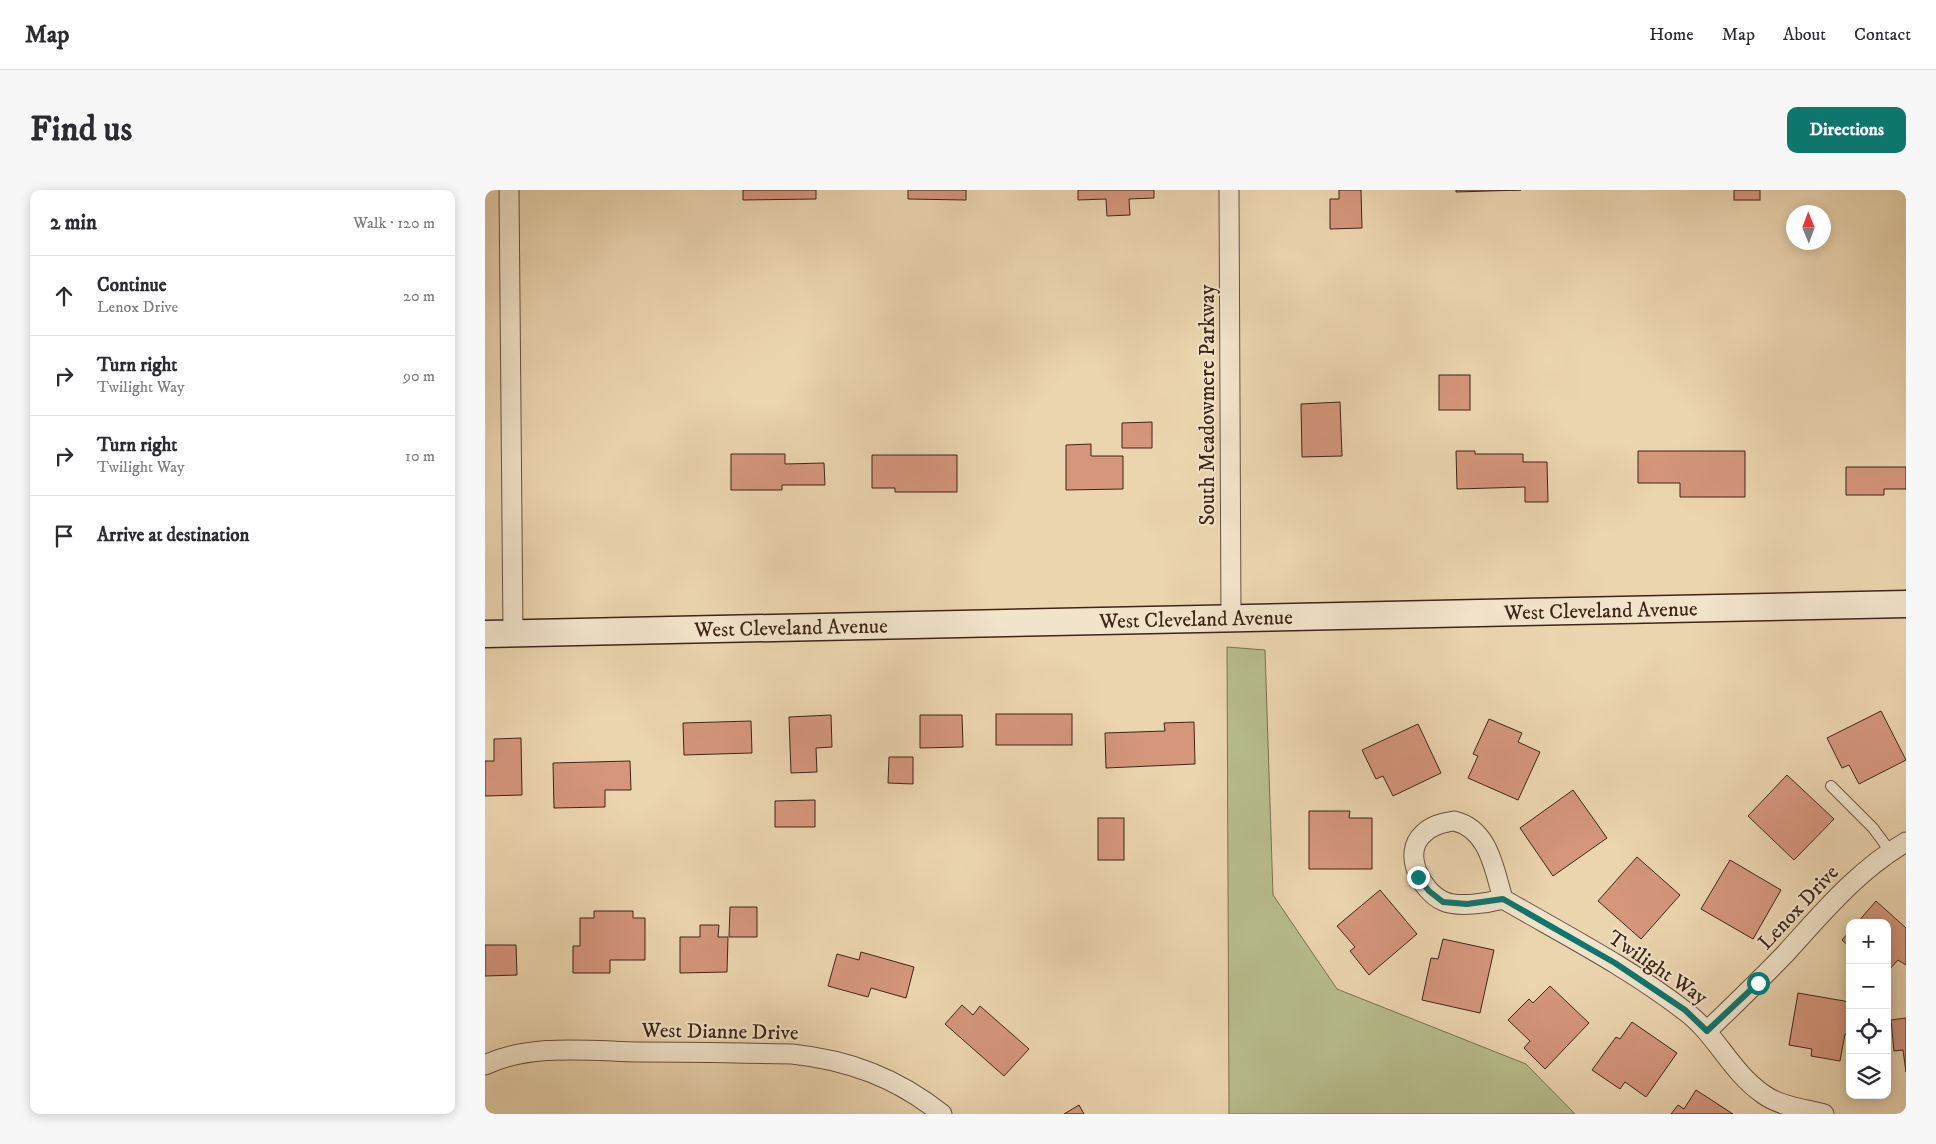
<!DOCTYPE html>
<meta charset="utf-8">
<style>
body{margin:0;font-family:"IM FELL DW Pica",serif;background:#f7f7f7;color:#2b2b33}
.controls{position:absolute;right:15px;bottom:15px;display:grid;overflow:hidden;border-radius:10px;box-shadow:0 2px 12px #0003}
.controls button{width:45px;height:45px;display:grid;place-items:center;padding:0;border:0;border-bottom:1px solid #e1e1e2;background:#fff;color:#2b2b33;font:25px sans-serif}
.compass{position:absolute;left:1301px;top:15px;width:45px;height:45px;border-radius:50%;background:#fff;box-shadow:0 2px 12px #0003;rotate:359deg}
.stop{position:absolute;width:15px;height:15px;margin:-11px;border:4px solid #0f766e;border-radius:50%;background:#fff}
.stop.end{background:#0f766e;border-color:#fff;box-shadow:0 1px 5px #0008}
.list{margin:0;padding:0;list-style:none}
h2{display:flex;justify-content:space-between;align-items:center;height:65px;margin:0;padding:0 20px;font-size:21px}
h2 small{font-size:16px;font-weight:400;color:#7c7c81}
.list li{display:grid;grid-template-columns:32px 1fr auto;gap:15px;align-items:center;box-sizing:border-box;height:80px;padding:0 20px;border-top:1px solid #e1e1e2}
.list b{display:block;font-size:19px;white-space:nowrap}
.list p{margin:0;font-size:16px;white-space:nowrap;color:#7c7c81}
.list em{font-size:16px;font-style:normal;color:#7c7c81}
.icon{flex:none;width:28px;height:28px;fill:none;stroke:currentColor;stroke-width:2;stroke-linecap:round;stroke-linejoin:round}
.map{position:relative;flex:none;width:1421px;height:924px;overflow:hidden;border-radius:10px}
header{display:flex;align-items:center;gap:30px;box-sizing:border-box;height:70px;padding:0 25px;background:#fff;border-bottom:1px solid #e1e1e2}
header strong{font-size:24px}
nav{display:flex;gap:28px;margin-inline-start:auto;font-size:18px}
.intro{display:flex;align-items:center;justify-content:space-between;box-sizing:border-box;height:120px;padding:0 30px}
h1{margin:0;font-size:35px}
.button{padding:12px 22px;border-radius:10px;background:#0f766e;color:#fff;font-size:18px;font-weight:700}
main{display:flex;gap:30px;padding:0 30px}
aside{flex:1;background:#fff;border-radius:10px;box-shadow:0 2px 12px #0003}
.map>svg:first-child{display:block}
.green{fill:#b7bd8b;stroke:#7a7151}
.building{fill:#d5967c;stroke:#3e2517}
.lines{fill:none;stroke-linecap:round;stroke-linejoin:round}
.lane-casing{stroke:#69513d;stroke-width:12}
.street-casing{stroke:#69513d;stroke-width:21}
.secondary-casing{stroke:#3e2517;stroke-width:29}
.lane{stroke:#f2e4cb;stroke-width:10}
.street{stroke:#f2e4cb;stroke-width:19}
.secondary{stroke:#f2e4cb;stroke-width:26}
.route{stroke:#0f766e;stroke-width:6}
.labels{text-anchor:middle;stroke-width:4;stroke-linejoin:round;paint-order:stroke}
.street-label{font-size:21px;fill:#3e2517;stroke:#f2e4cb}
</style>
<header>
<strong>Map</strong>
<nav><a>Home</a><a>Map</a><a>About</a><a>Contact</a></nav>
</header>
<div class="intro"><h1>Find us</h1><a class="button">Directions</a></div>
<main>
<aside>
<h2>2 min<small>Walk · 120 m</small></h2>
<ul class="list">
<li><svg class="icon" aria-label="ahead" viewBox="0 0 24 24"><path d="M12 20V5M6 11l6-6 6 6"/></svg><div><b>Continue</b><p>Lenox Drive</p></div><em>20 m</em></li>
<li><svg class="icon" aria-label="right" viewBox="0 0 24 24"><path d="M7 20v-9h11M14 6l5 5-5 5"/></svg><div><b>Turn right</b><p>Twilight Way</p></div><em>90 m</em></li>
<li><svg class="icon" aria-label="right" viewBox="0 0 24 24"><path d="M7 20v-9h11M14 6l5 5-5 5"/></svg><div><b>Turn right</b><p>Twilight Way</p></div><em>10 m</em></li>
<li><svg class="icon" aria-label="arrive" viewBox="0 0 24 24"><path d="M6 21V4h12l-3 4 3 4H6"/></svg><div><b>Arrive at destination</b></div></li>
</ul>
</aside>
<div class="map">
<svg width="1421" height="924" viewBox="0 0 1421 924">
<rect width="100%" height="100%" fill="#ebd5af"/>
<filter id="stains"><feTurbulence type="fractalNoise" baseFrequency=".004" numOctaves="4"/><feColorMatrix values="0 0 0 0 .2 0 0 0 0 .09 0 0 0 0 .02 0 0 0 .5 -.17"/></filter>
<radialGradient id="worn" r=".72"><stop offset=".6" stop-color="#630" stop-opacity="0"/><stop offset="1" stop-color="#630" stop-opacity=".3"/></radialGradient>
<path class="green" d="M742,457l38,3 8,245 64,94 189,75 49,50h-346z"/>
<g class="building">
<path d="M258,0h73v9l-73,1z"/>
<path d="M423,0h58v10l-58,-1z"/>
<path d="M593,0h76v8l-25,1 1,16 -23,1 -1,-17 -28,1z"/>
<path d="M854,0h22l1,38 -32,1v-30h9z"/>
<path d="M971,0h65l-65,2z"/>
<rect x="1249" y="0" width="26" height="10"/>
<rect x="954" y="185" width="31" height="35"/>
<path d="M855,212l2,54 -40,1 -1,-53z"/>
<path d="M667,232v26h-30v-25z"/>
<path d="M606,254v12h32v33l-57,1v-45z"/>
<path d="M971,261h19v3h48v8h24l1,40h-23v-15l-68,2z"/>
<path d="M1153,261h107v46h-65v-14h-42z"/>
<path d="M246,264h54v10l39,-1 1,22h-43v5h-51z"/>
<path d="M387,265h85v37h-62v-4h-23z"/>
<path d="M1361,277h60v22h-22v6h-38z"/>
<path d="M1396,521l25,49 -47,24 -10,-19 -7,3 -15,-30z"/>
<rect x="511" y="524" width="76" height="31"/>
<path d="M346,525l1,32 -16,1 1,24 -26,1 -2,-56z"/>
<path d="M435,525h42l1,32 -43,1z"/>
<path d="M1004,529l33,14 -4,9 22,10 -22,48 -50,-22 10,-22 -5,-2z"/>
<path d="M266,531l1,32 -68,2 -1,-32z"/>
<path d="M709,532l1,42 -89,4 -1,-35 60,-2 -1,-8z"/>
<path d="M933,534l23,49 -48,23 -10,-20 -7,3 -14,-29z"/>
<path d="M36,548l1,57 -37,1v-35h9v-22z"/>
<path d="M404,567h24v27l-25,-1z"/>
<path d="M145,571l1,29h-26v17l-51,1 -1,-45z"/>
<path d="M1302,585l47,44 -40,41 -46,-44z"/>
<path d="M1088,600l34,48 -54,38 -33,-48z"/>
<path d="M330,610v27h-40v-26z"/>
<path d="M824,621h41l-1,7h23v51h-63z"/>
<rect x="613" y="628" width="26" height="42"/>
<path d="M1152,667l43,38 -39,44 -43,-38z"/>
<path d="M1245,670l51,30 -28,49 -52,-30z"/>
<path d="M895,700l37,44 -48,41 -19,-24 5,-4 -18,-21z"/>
<path d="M1391,711l30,27v37l-8,-5 -11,12v-49h-30z"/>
<path d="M245,717h27v30h-28z"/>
<path d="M109,721h39v7h12v42h-35v13h-37v-27h7v-28h14z"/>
<path d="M215,735h19l-1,12h10l-1,35 -47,1v-36h20z"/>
<path d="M1365,741v16l-8,-7z"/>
<path d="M958,749l51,11 -14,63 -58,-13 9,-42 7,1z"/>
<path d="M0,755h31l1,30 -32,1z"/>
<path d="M376,762l53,15 -8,31 -35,-10 -3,9 -40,-11 9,-32 22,6z"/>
<path d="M1065,796l39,37 -44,46 -21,-21 6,-7 -22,-21 21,-21 4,4z"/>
<path d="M1313,803l52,9v33l-5,-1 -5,27 -29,-5 1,-7 -23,-4z"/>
<path d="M477,815l11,10 7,-9 49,43 -25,27 -59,-52z"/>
<path d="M1421,828v54l-3,-22 -9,1 -3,-31z"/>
<path d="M1147,832l45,31 -31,44 -21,-15 -5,7 -28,-19 24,-33 4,2z"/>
<path d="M1211,900l37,24h-62l7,-9 6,4z"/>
<path d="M594,915l5,9h-20z"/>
</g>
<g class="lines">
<defs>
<path id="lane" d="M1346,596l42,42 17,23"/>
<g id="street">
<path d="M24,0l4,443"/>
<path d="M744,0l2,430"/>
<path d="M969,631c35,8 40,48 49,78 -15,4 -45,9 -60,2 -22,-10 -41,-48 -20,-67 9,-9 19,-11 31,-13z"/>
<path d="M1018,709c62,36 125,68 182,112 31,23 46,61 78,83 16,12 42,15 61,20"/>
<path d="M1222,841c27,-26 53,-51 79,-78 37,-41 72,-83 120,-111"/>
<path d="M0,875c46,-22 105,-14 155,-13 50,0 101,1 152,2 57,6 105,24 150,60"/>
</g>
<g id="secondary">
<path id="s1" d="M0,444l1421,-30"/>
</g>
</defs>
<use href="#lane" class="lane-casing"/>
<use href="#street" class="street-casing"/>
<use href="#secondary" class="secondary-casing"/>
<use href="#lane" class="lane"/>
<use href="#street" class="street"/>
<use href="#secondary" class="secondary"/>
</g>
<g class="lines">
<path class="route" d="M933,687l11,14 14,11 24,2 36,-5 112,64 70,47 22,21 51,-48"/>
</g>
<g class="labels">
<g class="street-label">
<text transform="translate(722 215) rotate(-90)" y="7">South Meadowmere Parkway</text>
<text dy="7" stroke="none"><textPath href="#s1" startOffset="1116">West Cleveland Avenue</textPath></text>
<text dy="7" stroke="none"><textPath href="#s1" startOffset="711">West Cleveland Avenue</textPath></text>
<text dy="7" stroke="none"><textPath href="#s1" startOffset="306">West Cleveland Avenue</textPath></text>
<text transform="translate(1313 717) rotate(-47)" y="7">Lenox Drive</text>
<text transform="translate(1173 777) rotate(34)" y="7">Twilight Way</text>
<text transform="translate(235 841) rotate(1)" y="7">West Dianne Drive</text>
</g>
</g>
<rect width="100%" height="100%" filter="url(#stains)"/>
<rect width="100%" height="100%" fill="url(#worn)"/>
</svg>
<div class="controls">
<button>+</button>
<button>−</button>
<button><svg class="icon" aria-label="locate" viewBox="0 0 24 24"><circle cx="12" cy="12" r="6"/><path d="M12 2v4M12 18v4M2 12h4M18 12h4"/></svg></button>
<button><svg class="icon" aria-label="layers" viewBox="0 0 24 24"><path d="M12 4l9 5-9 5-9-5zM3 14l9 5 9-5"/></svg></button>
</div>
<svg class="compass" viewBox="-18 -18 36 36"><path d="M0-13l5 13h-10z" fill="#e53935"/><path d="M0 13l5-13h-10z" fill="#7c7c81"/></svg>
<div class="stop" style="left:1273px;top:793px"></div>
<div class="stop end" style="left:933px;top:687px"></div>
</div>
</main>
